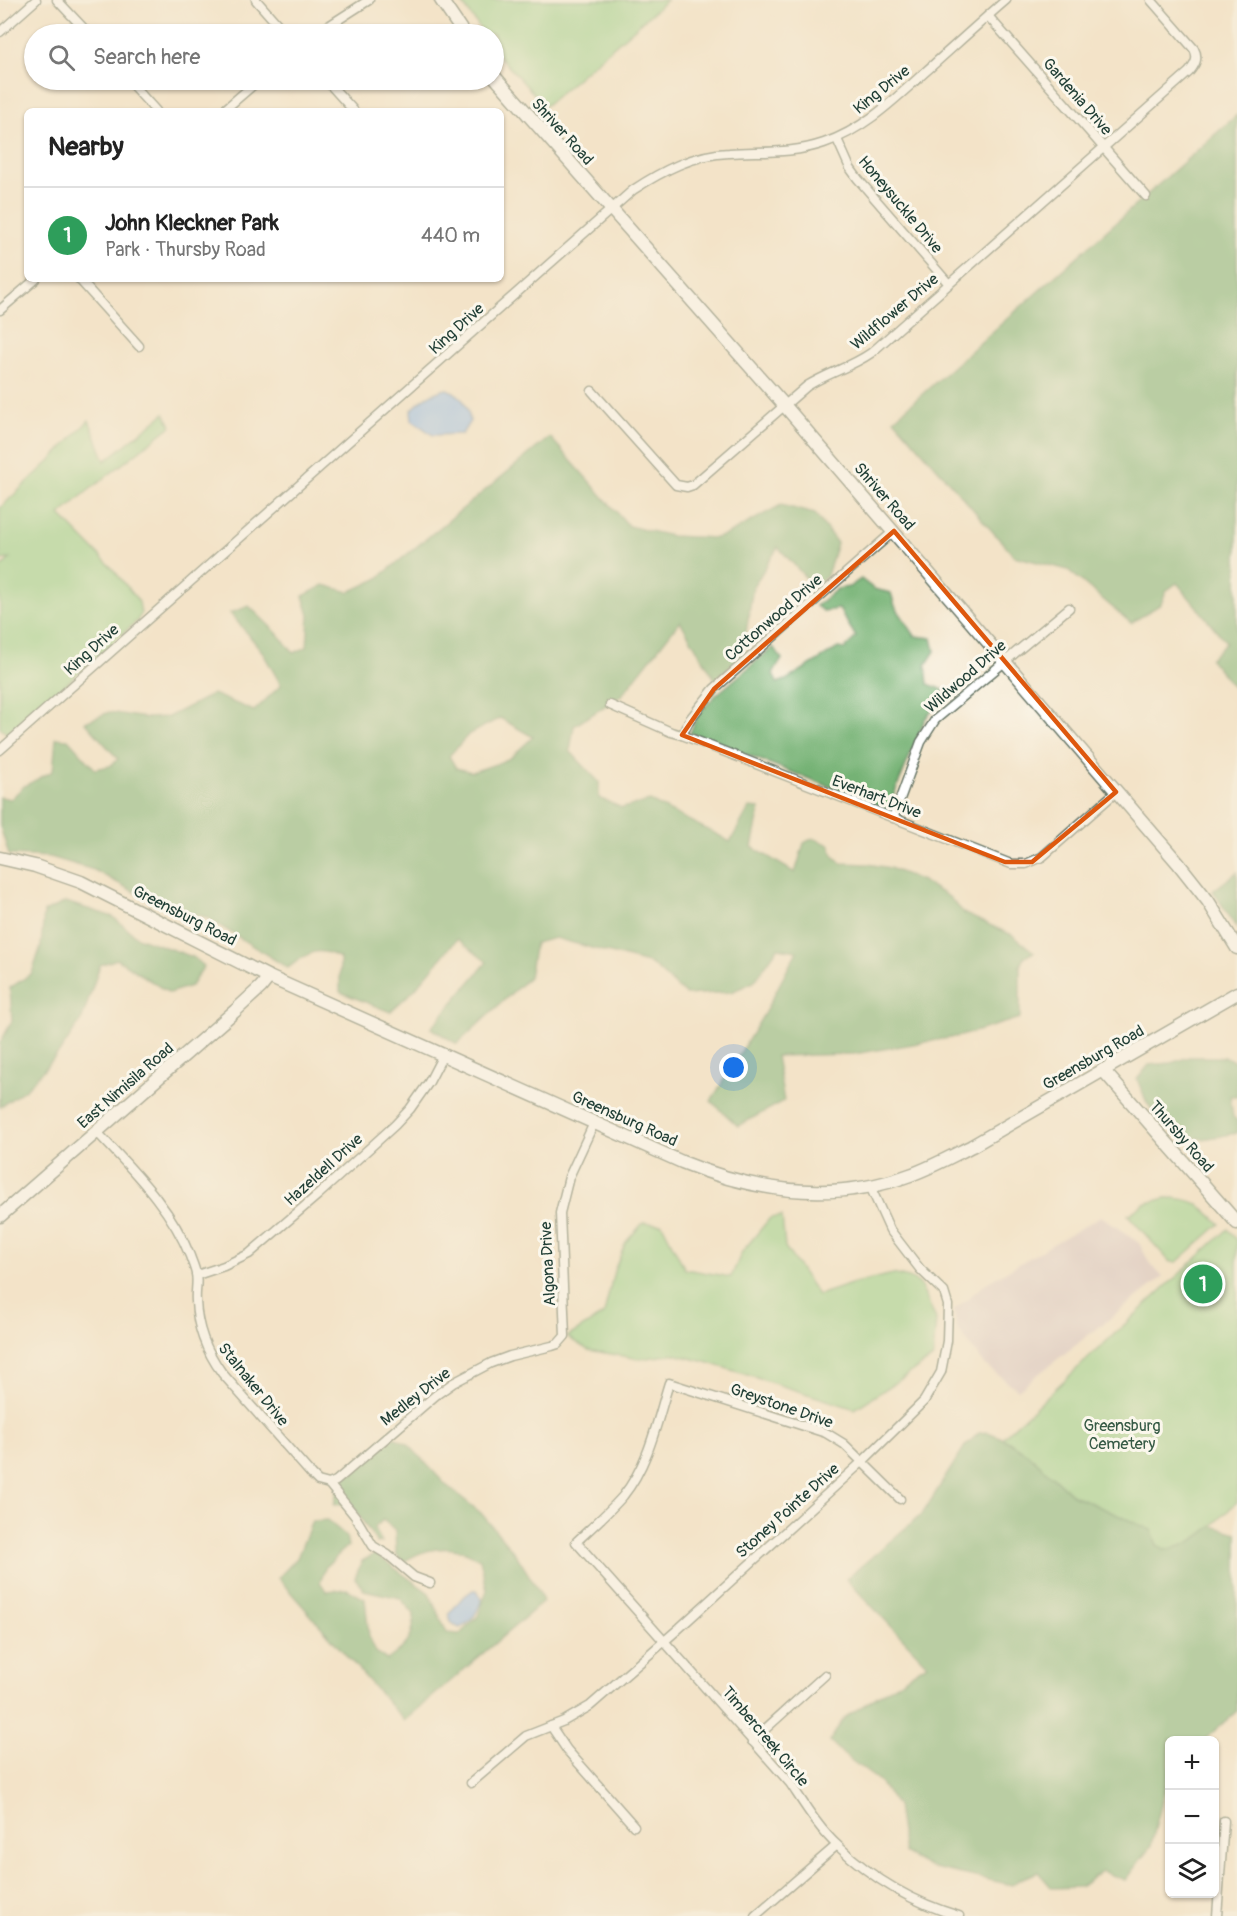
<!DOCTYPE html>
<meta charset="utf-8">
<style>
body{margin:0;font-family:Pangolin,sans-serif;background:#f6f6f6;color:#222}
.controls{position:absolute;right:18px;bottom:18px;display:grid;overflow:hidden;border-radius:9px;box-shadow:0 2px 4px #0004}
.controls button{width:54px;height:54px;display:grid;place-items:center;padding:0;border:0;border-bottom:2px solid #e0e0e0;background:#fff;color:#222;font:30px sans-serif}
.you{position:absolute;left:734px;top:1068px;width:21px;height:21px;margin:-15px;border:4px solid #fff;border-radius:50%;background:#1a73e8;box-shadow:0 0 0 9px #1a73e833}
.badge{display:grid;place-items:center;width:39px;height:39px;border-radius:50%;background:#111827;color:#fff;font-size:20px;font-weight:700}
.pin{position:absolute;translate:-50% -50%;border:3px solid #fff;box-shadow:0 2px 6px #0006}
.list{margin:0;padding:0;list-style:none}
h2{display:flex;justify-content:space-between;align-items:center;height:78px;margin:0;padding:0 24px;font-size:26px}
h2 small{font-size:20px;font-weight:400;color:#767676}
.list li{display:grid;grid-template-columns:39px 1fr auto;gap:18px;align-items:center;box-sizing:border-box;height:96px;padding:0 24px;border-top:2px solid #e0e0e0}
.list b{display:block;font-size:22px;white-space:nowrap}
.list p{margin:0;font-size:20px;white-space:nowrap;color:#767676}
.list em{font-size:20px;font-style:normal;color:#767676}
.icon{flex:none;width:33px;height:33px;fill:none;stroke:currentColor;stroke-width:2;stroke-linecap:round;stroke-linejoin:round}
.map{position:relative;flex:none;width:1237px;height:1916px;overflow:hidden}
.search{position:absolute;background:#fff;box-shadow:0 2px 4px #0004;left:24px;top:24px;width:480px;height:66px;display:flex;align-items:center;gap:15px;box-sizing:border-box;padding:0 21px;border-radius:33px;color:#767676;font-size:22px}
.panel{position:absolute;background:#fff;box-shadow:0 2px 4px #0004;left:24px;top:108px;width:480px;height:174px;border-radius:9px}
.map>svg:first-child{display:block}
.industrial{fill:#d2bec2}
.green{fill:#90d087;stroke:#58865e;stroke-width:1.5}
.forest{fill:#74b274;stroke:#4a7854;stroke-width:1.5;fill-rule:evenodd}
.water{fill:#83b4ef;stroke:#517892;stroke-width:1.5}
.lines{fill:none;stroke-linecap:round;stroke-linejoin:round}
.street-casing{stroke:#697768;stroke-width:11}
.secondary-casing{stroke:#697768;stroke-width:15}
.street{stroke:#fff;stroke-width:8}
.secondary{stroke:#fff;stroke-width:12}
.marked{fill:none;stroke:#de580e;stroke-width:4.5;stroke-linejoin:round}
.labels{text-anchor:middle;stroke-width:6;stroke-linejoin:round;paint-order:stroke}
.street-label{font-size:16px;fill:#1f3d34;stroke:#fbf7ec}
.park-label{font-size:16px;fill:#365a45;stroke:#fbf7ec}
</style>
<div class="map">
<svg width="1237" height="1916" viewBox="0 0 1237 1916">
<rect width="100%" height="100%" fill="#fbf7ec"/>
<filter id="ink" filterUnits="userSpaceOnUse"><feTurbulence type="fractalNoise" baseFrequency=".0167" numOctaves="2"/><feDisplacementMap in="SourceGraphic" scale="12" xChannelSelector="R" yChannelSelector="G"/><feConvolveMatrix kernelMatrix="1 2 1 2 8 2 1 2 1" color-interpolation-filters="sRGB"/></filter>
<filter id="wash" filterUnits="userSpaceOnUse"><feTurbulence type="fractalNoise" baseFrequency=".008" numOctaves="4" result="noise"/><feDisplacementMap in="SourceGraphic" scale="24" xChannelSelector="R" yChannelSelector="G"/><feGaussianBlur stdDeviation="1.35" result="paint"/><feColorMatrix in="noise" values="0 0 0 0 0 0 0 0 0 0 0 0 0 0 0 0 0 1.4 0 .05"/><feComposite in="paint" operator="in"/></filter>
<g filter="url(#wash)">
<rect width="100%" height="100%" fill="#f3e3c8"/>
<path class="industrial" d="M1101,1216l38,27 10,19 14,15 -145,113 -33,-25 -28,-36 -3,-19 32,-27z"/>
<g class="green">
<path d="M460,0h207l-122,106 -48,-52 -3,-6v-14h-10z"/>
<path d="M165,413l6,13 -87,68 -24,21 52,53 21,26 6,8 2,12 -4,7 -128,114 -9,-7v-160l10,-9 -10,1v-52l53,-50 36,-38 16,41z"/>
<path d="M1166,1198c29,0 35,7 54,26l-43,38h-7l-42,-47 16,-11z"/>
<path d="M782,1216l3,31 33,48 36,-12 39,-9 16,4 10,5 17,36 -3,39 -78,51 -149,-47 -32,-8 -34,5 -52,-9 -21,-13 37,-23 10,-43 12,-29 17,-19 19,1 23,45 46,8 11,-25 28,-34z"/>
<path d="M1228,1229l9,11v262c-22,21 -41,44 -73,49l-7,-6 -7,-15 -79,-36 -43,-40 -26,-16z"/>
</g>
<g class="forest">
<path d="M1237,115v577l-27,-33 16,-17 -49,-59 -11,8 -5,13 -30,19 -63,-53 -54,-14 -120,-137z"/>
<path d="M550,437l79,89 42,10 45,2 12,-4 53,-29 34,9 22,29 -10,33 -13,11 -36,-40 -25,40 -10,66 -27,28 -36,-60 -58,74 -48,31 -4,25 29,31v16l23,10 28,-7 70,35 10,6 19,-34 11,1 -8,38 43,26 9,-30 9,-5 17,7 3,10 8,8 27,1 22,4 32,13 27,16 16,17 47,21 22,17 -10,5 -4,9v52l-59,18 -107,18 -78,2 8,45 -46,25 -27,-25 53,-87 33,-63 -19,-3 -24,34 -23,10 -45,3 -35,-31 -96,-26 -20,5 -6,34 -72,67 -26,-16 56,-66 -30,-23 -42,50 -25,23 -50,-20v-34c-24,-13 -32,-5 -52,10l-82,-51 -42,-9 -70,-38 -44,-13 -41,-2 -9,-29v-29l11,2 13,-13 29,-15 3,-33 12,1 27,30 15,-3 8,-7 -33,-37 24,-10 36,6 23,-1 45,-23 41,17 27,-26 -20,-35 -31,-37 19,-7 27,26 18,21 13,-6 2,-32 -6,-19 21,-11 25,7 28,-13zM500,718l33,19 -23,21 -14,6 -24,8 -16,-4 -7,-12 20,-22z"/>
<path d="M861,579l13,10 17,4 4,13 20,30 17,2 3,13 -9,14 2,19 16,6 1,6 -20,23 -37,90 -198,-76 7,-17 18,-20 58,-49 9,12 -9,14 4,10 9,-3 52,-32 7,1 11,-12 -17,-28 -16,2 -7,-5 21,-17 12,-2z"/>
<path d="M1237,872v56l-24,-37z"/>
<path d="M66,902l47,15 24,20 56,20 11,9 -13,20 -22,7 -52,-34 -17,6 -18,54 -20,30 -35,39 -27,19v-64l12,-22 -2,-33 22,-15 9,-27 3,-34z"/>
<path d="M1189,1057h37l11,6v33h-7l3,21 4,3v13l-34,6 -22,-3 -18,-13 -16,-20 -10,-24 12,-14 22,-2z"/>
<path d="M988,1432l14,6 26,16 43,40 80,36 6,15 7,5c19,-2 34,-11 48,-24l25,7v178l-33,29h-34l-1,32 -18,74 -26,34 -23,-9 -22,16 -28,1 -14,-16 -18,7 -8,6 -83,-18 -25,-14 -7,-47 -18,-25 -35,-26 -14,-14 14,-23 83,-54 -81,-85 77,-66 42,-67 14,-13z"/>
<path d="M394,1437l14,7 38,41 35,28 36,43 23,37 3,9 -139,119 -126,-143 19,-20 15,-37 15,-1 19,16 2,10 -22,20 -6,16 6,9 21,-2 18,10 4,37 7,16 11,8c20,-14 27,-21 27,-46l-14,-16 -36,-8 -9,-12 7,-17 13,-7 54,39 18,40 13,1 18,-18 9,-26 -7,-31c-7,-3 -14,-8 -22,-9 -19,-4 -39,1 -54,12l-8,-8 -1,-24 -12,-10 -9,8 8,14 -5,1 -22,-34 -8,-5 -13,1 5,-23z"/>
</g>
<g class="water">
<path d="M447,389c16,6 20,16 23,32l-8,13 -29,1 -21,-15 -1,-9c10,-12 21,-19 36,-22z"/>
<path d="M473,1590h4l5,9c-4,12 -10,25 -23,29l-8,-6 -2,-8 13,-16z"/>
</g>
</g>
<g filter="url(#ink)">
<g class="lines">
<defs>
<g id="street">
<path d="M57,0l32,34"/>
<path d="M256,0l30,34"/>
<path d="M988,16l158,180"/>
<path d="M0,32l36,-32"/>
<path d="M316,34l53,-34"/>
<path d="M128,80l28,31"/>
<path d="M326,80l28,31"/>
<path d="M223,111l36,-31"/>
<path d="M837,139l13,29 8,11 91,105"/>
<path d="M79,279l60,67"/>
<path d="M0,310l36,-31"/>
<path d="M592,391l84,94 11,2 6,-2 114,-99c21,-13 44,-19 64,-33l318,-281c6,-7 10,-14 5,-23l-43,-49"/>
<path d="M610,705l61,27 11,3 329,129h15l16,-7 74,-65"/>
<path d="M682,735l8,-16 24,-30 180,-158"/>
<path d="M0,750l633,-560c29,-19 61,-36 96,-37 34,-2 63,1 95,-10 39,-13 70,-43 100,-70 27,-24 54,-49 82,-73"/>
<path d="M893,818l28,-76 14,-22 134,-112"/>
<path d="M97,1132c35,38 74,75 93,124 2,6 5,12 6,18 2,8 -1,18 0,27 1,28 10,50 26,72l90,102 6,6 11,3 26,32 18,30 15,9 26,22 16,6"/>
<path d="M197,1275l27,-9 25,-12 70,-60 76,-69 15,-16 19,-27 14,-27"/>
<path d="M329,1484l7,-3 100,-86 17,-12 38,-20 19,-7 42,-10 6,-2 7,-8 -5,-123 9,-36 25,-54"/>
<path d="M900,1499l-56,-55 -18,-11 -157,-50c-12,38 -20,81 -46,113 -14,16 -31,31 -47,46l214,241c14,21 29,46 48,63 34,32 76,57 121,70"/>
<path d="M551,1726l16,24 67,76"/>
<path d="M752,1741l73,-66"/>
<path d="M471,1783l55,-47 38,-15 26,-15 86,-75 186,-169 62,-61 17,-29 6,-31 1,-36 -4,-13 -24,-23 -30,-39 -20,-44"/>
<path d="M755,1916l82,-71"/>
<path d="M1217,1916l7,-95"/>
</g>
<g id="secondary">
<path d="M441,0l23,34"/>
<path d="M494,76l291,330 393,457 30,38 29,47"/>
<path d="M0,858l35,8 46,16 188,95 413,185c73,30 152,41 228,13 22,-8 42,-19 62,-29l265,-153"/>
<path d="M1103,1070l134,153"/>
<path d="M0,1216l235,-205 26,-24 8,-10"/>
</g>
</defs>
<use href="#street" class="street-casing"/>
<use href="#secondary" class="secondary-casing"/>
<use href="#street" class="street"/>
<use href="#secondary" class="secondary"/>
</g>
</g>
<path d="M0 0H1237V1916H0ZM894,531l222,261 -84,70h-27l-323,-127 32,-46z" fill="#f3e3c8" fill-opacity=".55" fill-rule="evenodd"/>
<path class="marked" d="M894,531l222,261 -84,70h-27l-323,-127 32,-46z"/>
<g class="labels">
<g class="street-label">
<text transform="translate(881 89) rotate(-39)" y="6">King Drive</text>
<text transform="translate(1078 96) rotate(49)" y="6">Gardenia Drive</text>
<text transform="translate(563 131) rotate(48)" y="6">Shriver Road</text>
<text transform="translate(901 204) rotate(50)" y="6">Honeysuckle Drive</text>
<text transform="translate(894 311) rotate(-40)" y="6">Wildflower Drive</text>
<text transform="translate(456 328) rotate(-42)" y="6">King Drive</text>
<text transform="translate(885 496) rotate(49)" y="6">Shriver Road</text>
<text transform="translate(773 617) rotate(-41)" y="6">Cottonwood Drive</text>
<text transform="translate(91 649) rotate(-42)" y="6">King Drive</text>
<text transform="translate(965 676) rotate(-41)" y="6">Wildwood Drive</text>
<text transform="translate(877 796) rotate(21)" y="6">Everhart Drive</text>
<text transform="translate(185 915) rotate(27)" y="6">Greensburg Road</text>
<text transform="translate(1093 1057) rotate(-30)" y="6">Greensburg Road</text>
<text transform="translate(125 1085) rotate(-41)" y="6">East Nimisila Road</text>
<text transform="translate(625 1118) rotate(24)" y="6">Greensburg Road</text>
<text transform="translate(1182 1136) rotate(49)" y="6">Thursby Road</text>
<text transform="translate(323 1169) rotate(-42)" y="6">Hazeldell Drive</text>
<text transform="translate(547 1264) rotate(-93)" y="6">Algona Drive</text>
<text transform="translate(254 1384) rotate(51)" y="6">Stalnaker Drive</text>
<text transform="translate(415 1396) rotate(-38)" y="6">Medley Drive</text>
<text transform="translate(782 1405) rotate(19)" y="6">Greystone Drive</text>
<text transform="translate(787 1510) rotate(-42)" y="6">Stoney Pointe Drive</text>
<text transform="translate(766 1736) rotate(50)" y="6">Timbercreek Circle</text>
</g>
<g class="park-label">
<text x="1122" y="1431">Greensburg<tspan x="1122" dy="18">Cemetery</tspan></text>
</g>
</g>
</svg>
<div class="controls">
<button>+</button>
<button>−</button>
<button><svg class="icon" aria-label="layers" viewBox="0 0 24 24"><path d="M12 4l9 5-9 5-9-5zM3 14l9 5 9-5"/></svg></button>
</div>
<div class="you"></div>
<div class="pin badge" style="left:1203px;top:1284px;background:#2e9e5b">1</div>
<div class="search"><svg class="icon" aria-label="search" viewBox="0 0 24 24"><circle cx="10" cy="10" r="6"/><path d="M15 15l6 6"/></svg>Search here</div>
<section class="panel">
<h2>Nearby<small></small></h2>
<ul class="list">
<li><span class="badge" style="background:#2e9e5b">1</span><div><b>John Kleckner Park</b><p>Park · Thursby Road</p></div><em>440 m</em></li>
</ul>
</section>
</div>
